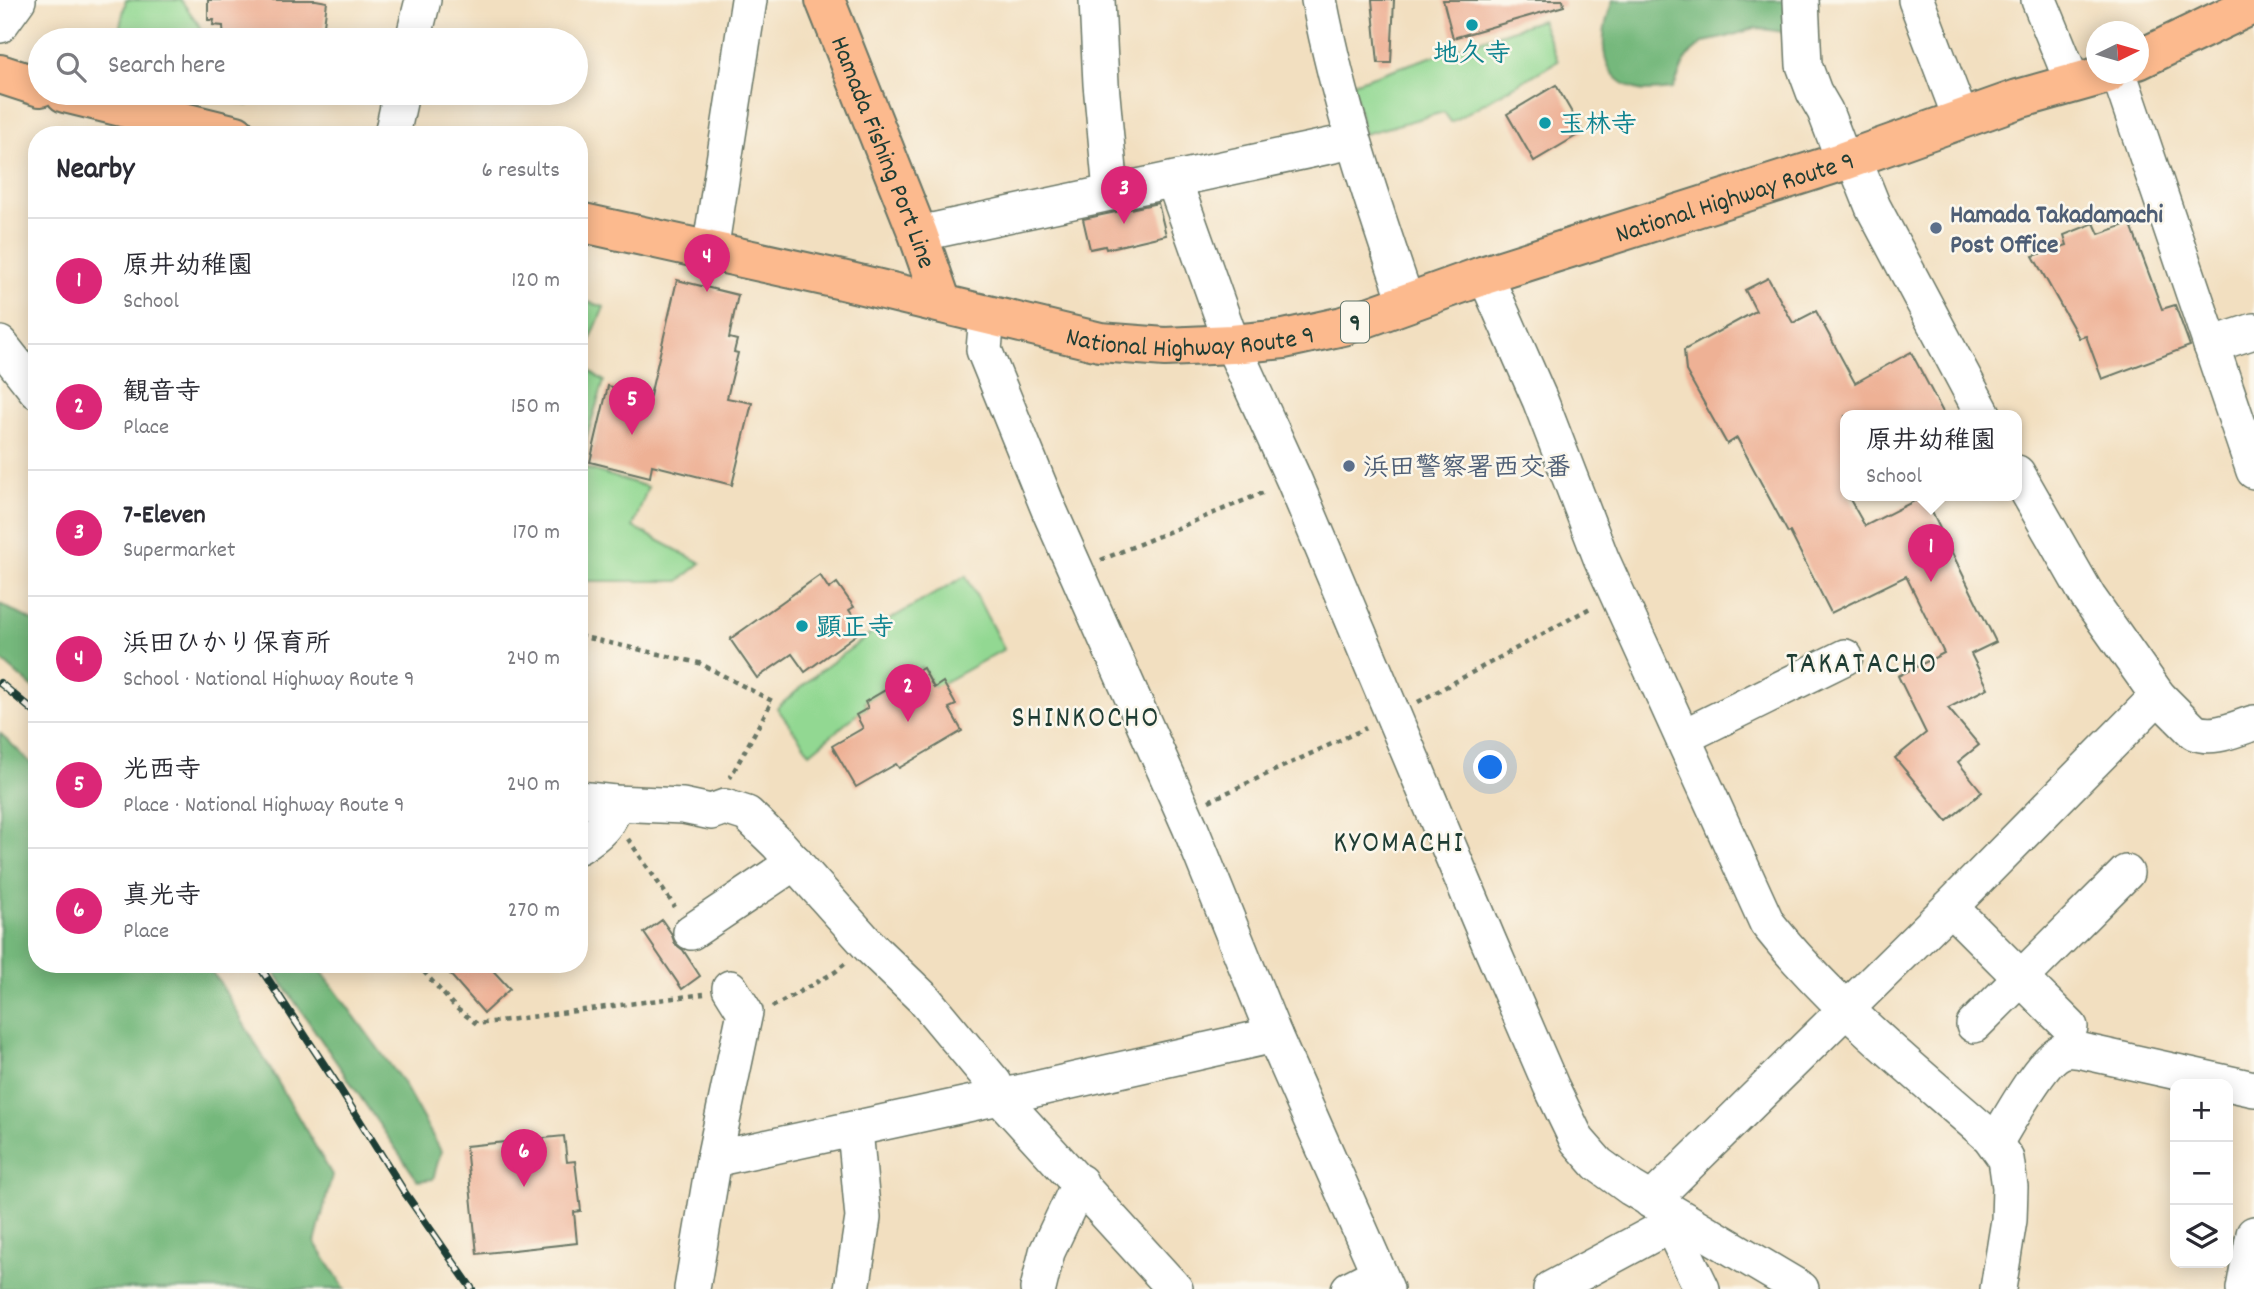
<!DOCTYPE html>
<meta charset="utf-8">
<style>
body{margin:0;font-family:Dekko,"Klee One",sans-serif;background:#f7f7f7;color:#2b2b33}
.controls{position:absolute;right:21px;bottom:21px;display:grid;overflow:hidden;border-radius:14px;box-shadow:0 4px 18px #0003}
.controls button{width:63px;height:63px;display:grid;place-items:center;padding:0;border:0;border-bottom:2px solid #e1e1e2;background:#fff;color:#2b2b33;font:35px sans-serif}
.compass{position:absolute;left:2086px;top:21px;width:63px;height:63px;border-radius:50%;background:#fff;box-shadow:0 4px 18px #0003;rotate:85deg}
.you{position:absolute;left:1491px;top:768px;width:24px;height:24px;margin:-18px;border:5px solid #fff;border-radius:50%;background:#1a73e8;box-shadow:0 0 0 10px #1a73e833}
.badge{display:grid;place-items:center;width:46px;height:46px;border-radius:50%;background:#db2777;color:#fff;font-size:23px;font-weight:700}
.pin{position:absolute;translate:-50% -58px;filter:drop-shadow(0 2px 4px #0008)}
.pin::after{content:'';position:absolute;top:37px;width:24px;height:21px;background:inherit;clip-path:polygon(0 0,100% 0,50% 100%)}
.popup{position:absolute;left:1840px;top:410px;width:182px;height:91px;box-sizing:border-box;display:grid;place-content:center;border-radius:14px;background:#fff;filter:drop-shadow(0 2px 5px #0005);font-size:23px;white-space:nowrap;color:#7c7c81}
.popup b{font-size:26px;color:#2b2b33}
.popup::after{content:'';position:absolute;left:50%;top:100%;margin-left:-14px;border:14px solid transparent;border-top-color:#fff}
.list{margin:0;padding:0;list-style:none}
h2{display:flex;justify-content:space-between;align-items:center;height:91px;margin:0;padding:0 28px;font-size:30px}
h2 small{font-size:23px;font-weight:400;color:#7c7c81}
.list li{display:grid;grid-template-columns:46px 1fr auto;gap:21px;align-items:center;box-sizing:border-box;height:126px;padding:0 28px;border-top:2px solid #e1e1e2}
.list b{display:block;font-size:26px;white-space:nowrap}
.list p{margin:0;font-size:23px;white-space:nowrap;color:#7c7c81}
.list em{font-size:23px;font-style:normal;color:#7c7c81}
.icon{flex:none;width:38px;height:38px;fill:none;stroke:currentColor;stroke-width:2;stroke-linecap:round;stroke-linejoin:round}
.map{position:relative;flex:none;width:2254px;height:1289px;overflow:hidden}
.search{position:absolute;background:#fff;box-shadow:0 4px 18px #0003;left:28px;top:28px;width:560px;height:77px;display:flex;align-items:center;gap:18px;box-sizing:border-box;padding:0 24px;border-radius:38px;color:#7c7c81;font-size:26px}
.panel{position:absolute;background:#fff;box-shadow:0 4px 18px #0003;left:28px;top:126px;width:560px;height:847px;border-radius:28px}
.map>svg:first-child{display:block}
.green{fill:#92d892;stroke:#588a63;stroke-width:2}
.forest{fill:#75b87c;stroke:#4a7a58;stroke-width:2}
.building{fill:#eeb195}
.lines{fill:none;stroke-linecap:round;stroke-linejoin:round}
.minor-casing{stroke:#697665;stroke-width:38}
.major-casing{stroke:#697665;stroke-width:42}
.highway-casing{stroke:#697665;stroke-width:42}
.path{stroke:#697665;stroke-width:4.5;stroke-dasharray:5 5;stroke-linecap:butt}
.minor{stroke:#fff;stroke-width:35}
.major{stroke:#fcba8e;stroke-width:38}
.highway{stroke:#fcba8e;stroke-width:38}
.rail-casing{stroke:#1f3d34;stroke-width:8}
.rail{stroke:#fbf7ec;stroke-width:5;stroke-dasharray:16;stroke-linecap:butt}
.culture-dot{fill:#0f9aa8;stroke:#fbf7ec;stroke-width:2.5}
.service-dot{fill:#5c6f8a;stroke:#fbf7ec;stroke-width:2.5}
.labels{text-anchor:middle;stroke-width:5;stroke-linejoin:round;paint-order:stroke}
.shield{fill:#fbf7ec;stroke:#61756b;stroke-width:2}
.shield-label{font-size:24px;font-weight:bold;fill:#1f3d34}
.culture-label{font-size:26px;font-weight:bold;fill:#0d838f;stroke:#fbf7ec;text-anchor:start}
.street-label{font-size:26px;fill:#1f3d34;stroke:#fbf7ec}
.service-label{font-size:26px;font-weight:bold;fill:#4e5e75;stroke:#fbf7ec;text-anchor:start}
.quarter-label{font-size:30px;letter-spacing:2px;fill:#1f3d34;stroke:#fbf7ec}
</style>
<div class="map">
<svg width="2254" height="1289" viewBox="0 0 2254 1289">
<rect width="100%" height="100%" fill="#fbf7ec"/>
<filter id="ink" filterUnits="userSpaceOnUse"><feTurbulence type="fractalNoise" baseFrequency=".0143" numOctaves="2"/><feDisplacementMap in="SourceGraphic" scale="14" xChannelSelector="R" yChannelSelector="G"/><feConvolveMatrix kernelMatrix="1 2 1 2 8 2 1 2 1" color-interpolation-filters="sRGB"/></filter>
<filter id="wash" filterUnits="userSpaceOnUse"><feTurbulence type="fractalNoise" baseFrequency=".00686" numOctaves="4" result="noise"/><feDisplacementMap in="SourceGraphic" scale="28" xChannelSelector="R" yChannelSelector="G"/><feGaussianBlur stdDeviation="1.57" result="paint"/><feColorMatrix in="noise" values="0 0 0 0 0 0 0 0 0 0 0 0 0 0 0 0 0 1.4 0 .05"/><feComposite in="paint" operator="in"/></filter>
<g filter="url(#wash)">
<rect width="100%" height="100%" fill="#f2dfc0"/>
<g class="green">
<path d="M126,0h55l18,25 6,15h-88z"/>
<path d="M1541,20l17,41 -107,61 -7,-10 -80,22 -11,-51z"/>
<path d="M198,93h52l-2,12z"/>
<path d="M581,300l23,7 -24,57 24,17 -18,57 -1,30 63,19 -15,40 68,36 -22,18h-100v-278z"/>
<path d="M966,576l38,73 -70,39 -12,-20 -57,34 3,6 -12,7 -46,38 -33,-45 42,-36 73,-54z"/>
</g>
<g class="forest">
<path d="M1613,0h178l-3,29 -5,3 -28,-4 -28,9 -23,5 -15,13 -6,10 -10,24c-12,1 -27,4 -38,0 -41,-15 -34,-58 -22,-89z"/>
<path d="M0,604l37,19v68l-37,-32z"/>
<path d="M0,733l37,36v195h168l14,17 113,194 -17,68 30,46h-345z"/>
<path d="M269,964h47l86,117 39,70 -8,28 -15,2z"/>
</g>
<g id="blocks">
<g class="building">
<path d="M208,0h108l11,2 -5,38h-98l-1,-14 -10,-1 1,-5h-6z"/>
<path d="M1372,0h22l-3,63h-13z"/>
<path d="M1443,0h120l1,6 -111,32z"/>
<path d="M1556,85l27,47 -49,29 -27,-47z"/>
<path d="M1158,203l8,32 -60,14 -1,-3 -15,3 -7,-30z"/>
<path d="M2094,223l5,11 31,-11 32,86 13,-4 15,41 -88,33 -16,-43 -7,2 -46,-82 34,-11 -3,-10z"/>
<path d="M1768,278l25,45 23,-12 39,72 56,-31 34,64h-100v80h3l17,30 59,-30 72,146 -25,12 17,34 -40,20 31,37 -21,17 24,30 -35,29 -52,-63 31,-25 -28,-57 46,-23 -38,-77 -75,37 -41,-81 -2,1 -51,-95 -10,6 -41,-73 -2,-21 72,-39 -11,-21z"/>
<path d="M677,280l61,15 -9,43 8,2 -3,12 4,1 -11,45 25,5 -20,82 -80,-20 -2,12 -60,-15 18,-76 42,10z"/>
<path d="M820,575l9,14 8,-6 17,24 -5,3 10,14 -6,4 4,6 -52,38 -13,-18 -35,24 -27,-39z"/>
<path d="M923,668l11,20 9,-6 13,23 -7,3 13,23 -63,37 -3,-4 -40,23 -24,-41 31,-18 -7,-13 12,-7 -3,-6z"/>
<path d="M662,920l9,13 4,11 8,6 17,26 -18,13 -38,-56z"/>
<path d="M441,964h46l23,25 -26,24z"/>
<path d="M564,1136l3,26 8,-1 6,50 -7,1 3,31 -100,11 -11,-108z"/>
</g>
</g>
</g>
<g filter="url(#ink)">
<use href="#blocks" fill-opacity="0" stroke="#697665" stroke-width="2"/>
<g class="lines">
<defs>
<g id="minor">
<path d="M1097,0l4,84 10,108"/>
<path d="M1319,0c20,104 54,204 88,304"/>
<path d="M1801,0l3,65 10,27 11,19 19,50"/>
<path d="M1916,0l45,119"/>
<path d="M2039,0l34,83"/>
<path d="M0,25l18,-25"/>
<path d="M413,40l10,-40"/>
<path d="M2119,74l135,397"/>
<path d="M392,135l9,-42"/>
<path d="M1853,157l20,50 111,209"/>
<path d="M1174,181l58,163 62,136 194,460 63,146 26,54 21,24 33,24 170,101"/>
<path d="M918,234l435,-93"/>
<path d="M710,251l39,-251"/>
<path d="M1485,275l55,125 61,158 166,365c64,81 146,146 223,214l16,22 4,28 -1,33 -11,69"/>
<path d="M987,315l-3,35 66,162 140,315 84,208 112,254"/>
<path d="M0,344l37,47"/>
<path d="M2211,345l43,-14"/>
<path d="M2017,473l71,124 70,99 36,36c20,8 40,-3 60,-9"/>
<path d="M1683,737l162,-80"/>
<path d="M579,799l35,4 69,3 28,6 14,-5 22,7 31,30 93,104 53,51 70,84 6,14 175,192"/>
<path d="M579,846c17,-11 33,-23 35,-43"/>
<path d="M1950,907l120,120"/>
<path d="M691,932l104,-70"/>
<path d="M1974,1025l152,-152"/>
<path d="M1995,1143c13,-21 47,-85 68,-92 9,-3 19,0 28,2l163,36"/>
<path d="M714,1159l286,-62 274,-62"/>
<path d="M1651,1201l299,-294 208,-211"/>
<path d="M1671,1225l31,64"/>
<path d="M692,1289l22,-130 31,-147 -15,-24"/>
<path d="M852,1289l11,-71 -8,-89"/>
<path d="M1038,1289l9,-37 33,-70"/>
<path d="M1349,1289l29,-15"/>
<path d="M1551,1289l130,-70"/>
<path d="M2244,1289l10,-55"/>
</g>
<g id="major">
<path id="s1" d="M825,0l93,234 24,69"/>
</g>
<g id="highway">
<path d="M2138,60l116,-56"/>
<path d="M0,74l40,13"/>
<path d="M65,93l171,42"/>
<path id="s2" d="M579,222l263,58 258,62 65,5 67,-3 52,-5 59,-13 142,-51 359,-114 174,-62 89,-25"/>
</g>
</defs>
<use href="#minor" class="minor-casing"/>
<use href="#major" class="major-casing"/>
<use href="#highway" class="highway-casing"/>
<g class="path">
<path d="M1101,560l166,-69"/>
<path d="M579,636l120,27 73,38 -42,77"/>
<path d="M1418,702l174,-95"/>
<path d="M1209,801l157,-73"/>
<path d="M628,839l47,68"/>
<path d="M417,964l39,44 21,16 227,-30"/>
<path d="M772,1007l63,-35 11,-9"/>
</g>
<use href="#minor" class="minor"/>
<use href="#major" class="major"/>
<use href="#highway" class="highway"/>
<defs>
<g id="rail">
<path d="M0,683l37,31"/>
<path d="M258,964l78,119 69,110 67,96"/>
</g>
</defs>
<use href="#rail" class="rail-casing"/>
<use href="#rail" class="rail"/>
</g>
</g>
<g class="culture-dot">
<circle cx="1472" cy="25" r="7"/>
<circle cx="1545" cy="123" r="7"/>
<circle cx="802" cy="626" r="7"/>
</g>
<g class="service-dot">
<circle cx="1936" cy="228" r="7"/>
<circle cx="1349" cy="466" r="7"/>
</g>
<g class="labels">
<rect class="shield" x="1341" y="301.5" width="28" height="41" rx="5"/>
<g class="shield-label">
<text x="1355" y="330">9</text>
</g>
<g class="culture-label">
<text x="1472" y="61" text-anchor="middle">地久寺</text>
<text x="1559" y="132">玉林寺</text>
<text x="816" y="635">顕正寺</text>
</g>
<g class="street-label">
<text dy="9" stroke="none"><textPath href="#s1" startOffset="163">Hamada Fishing Port Line</textPath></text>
<text dy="9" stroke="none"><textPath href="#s2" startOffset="1192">National Highway Route 9</textPath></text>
<text dy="9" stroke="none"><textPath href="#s2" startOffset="625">National Highway Route 9</textPath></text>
</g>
<g class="service-label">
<text x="1950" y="222">Hamada Takadamachi<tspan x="1950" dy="30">Post Office</tspan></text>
<text x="1363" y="475">浜田警察署西交番</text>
</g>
<g class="quarter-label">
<text x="1862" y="672">TAKATACHO</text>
<text x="1086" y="726">SHINKOCHO</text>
<text x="1399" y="851">KYOMACHI</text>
</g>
</g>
</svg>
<div class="controls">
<button>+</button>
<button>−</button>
<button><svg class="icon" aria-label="layers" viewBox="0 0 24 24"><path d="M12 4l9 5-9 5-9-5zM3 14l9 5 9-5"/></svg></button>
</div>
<svg class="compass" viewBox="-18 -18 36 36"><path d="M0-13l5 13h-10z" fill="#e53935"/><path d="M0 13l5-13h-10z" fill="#7c7c81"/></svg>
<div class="you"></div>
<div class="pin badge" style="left:1931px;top:582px">1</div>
<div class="popup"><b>原井幼稚園</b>School</div>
<div class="pin badge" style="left:908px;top:722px">2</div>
<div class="pin badge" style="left:1124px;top:224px">3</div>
<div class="pin badge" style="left:707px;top:292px">4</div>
<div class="pin badge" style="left:632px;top:435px">5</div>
<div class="pin badge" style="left:524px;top:1187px">6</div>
<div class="search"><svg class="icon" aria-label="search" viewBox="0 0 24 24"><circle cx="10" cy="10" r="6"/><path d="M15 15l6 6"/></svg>Search here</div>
<section class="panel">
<h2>Nearby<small>6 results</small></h2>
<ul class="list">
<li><span class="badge">1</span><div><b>原井幼稚園</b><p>School</p></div><em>120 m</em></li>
<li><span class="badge">2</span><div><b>観音寺</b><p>Place</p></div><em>150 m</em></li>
<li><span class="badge">3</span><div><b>7-Eleven</b><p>Supermarket</p></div><em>170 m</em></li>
<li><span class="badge">4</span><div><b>浜田ひかり保育所</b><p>School · National Highway Route 9</p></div><em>240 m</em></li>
<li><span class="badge">5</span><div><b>光西寺</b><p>Place · National Highway Route 9</p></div><em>240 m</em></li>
<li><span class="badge">6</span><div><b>真光寺</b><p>Place</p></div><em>270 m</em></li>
</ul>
</section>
</div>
